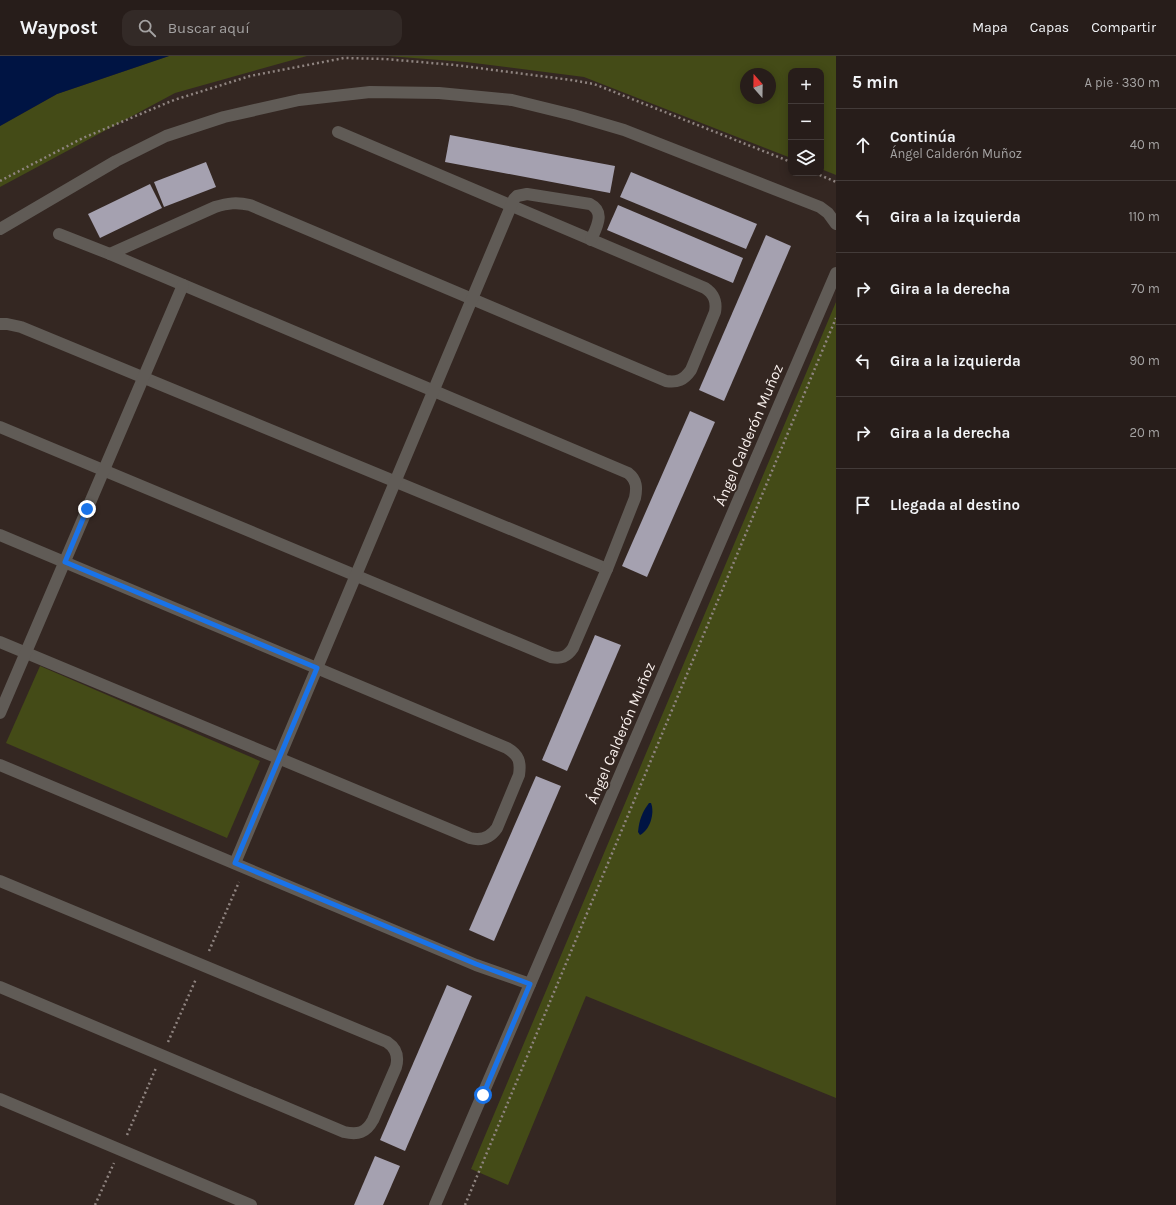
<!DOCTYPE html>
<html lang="es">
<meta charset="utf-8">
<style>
body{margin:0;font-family:Karla,sans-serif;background:#332a27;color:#f1f3f6}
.controls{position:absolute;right:12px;top:12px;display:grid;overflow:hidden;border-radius:8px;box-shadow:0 2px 10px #0003}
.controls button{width:36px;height:36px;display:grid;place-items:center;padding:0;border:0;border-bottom:1px solid #433b39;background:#271d1a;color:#f1f3f6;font:20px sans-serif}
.compass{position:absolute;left:740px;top:12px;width:36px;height:36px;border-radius:50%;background:#271d1a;box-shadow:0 2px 10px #0003;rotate:340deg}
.stop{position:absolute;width:12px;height:12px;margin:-9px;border:3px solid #1a73e8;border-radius:50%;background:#fff}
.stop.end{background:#1a73e8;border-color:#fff;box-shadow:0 1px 4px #0008}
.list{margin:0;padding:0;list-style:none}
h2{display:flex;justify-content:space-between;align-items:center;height:52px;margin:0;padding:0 16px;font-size:17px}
h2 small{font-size:13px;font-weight:400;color:#a4a2a2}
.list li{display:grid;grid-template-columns:26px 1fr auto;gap:12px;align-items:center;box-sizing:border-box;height:72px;padding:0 16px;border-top:1px solid #433b39}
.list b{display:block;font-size:15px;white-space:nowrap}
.list p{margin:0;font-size:13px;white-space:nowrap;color:#a4a2a2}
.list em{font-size:13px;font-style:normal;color:#a4a2a2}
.icon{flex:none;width:22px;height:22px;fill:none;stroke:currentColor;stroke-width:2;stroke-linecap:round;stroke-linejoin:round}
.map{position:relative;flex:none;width:836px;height:1149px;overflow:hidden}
header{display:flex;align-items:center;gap:24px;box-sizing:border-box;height:56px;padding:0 20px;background:#271d1a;border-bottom:1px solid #433b39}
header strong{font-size:19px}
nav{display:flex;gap:22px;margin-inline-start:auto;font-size:14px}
.search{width:280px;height:36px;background:#332a27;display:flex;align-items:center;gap:10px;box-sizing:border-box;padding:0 14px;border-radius:12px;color:#a4a2a2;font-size:15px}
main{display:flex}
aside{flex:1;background:#271d1a}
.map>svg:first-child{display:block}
.green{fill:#444b17;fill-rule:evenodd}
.water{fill:#001443}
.building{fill:#a5a1b0}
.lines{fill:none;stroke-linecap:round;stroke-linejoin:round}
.path{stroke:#8f8480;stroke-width:2.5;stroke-dasharray:2 3;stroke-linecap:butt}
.minor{stroke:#605b56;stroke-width:12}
.route{stroke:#1a73e8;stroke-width:5}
.labels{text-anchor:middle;stroke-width:4;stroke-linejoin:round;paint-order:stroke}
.street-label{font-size:15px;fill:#fbf2ef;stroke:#342722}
</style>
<header>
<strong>Waypost</strong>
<div class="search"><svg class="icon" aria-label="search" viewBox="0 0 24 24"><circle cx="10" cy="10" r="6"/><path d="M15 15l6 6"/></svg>Buscar aquí</div>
<nav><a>Mapa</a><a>Capas</a><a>Compartir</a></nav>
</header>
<main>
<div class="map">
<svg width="836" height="1149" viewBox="0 0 836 1149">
<rect width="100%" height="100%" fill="#342722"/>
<g class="green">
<path d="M169,0h138l-132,37 -175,94v-61l57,-32z"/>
<path d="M387,0h449v119l-15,-6v-98h-30v87l-207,-81 -118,-15zM746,18h24v24h-24z"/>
<path d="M836,246v796l-250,-102 -78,189 -37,-16z"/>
<path d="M40,610l220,95 -33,77 -221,-95z"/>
</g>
<g class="water">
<path d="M0,0h169l-112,38 -57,32z"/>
<path d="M649,747h2c4,10 -1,27 -11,32l-2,-3c1,-11 4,-20 11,-29z"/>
</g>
<g class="building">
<path d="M450,79l165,31 -5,27 -165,-31z"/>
<path d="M206,106l10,25 -52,20 -10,-25z"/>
<path d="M631,116l126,52 -11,25 -126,-52z"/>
<path d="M150,128l12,24 -62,30 -12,-24z"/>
<path d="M618,149l125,53 -10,25 -126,-53z"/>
<path d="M766,179l25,11 -67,155 -25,-11z"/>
<path d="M690,355l25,11 -68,155 -25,-11z"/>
<path d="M595,579l26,10 -54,126 -25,-11z"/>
<path d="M536,720l25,10 -67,155 -25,-11z"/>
<path d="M447,929l25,11 -67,155 -25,-11z"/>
<path d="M375,1100l25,10 -17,39h-29z"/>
</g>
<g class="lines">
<g class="path">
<path d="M815,117l21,9"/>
<path d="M0,125l83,-43 91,-38 76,-24 94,-18 41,1 70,6 116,15 23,4 197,78"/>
<path d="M209,895l30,-69"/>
<path d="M168,986l28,-63"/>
<path d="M127,1079l29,-67"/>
<path d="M95,1149l19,-42"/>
<path d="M465,1149l371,-887"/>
</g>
<g class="minor">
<path d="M0,173l116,-68 50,-25 58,-19 75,-17 71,-8 69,1 73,7 61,15 51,15 196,77 8,6 8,11"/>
<path d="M59,178l51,20"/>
<path d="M0,268h7l14,3 586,242"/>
<path d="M0,371l551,230c10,2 16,0 22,-9l34,-79 28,-71c2,-10 2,-18 -7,-25l-518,-219 105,-47c13,-4 22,-5 35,-2l416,176c11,2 18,-1 25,-11l24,-58c2,-11 -1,-18 -10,-24l-367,-156"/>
<path d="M0,479l507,213c12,7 14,14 12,27l-22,53c-7,10 -16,13 -27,10l-470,-196"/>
<path d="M0,657l183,-428"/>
<path d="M0,709l476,200 54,19"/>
<path d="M235,807l279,-664 3,-3 10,-2 63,10c16,8 6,24 1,36"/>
<path d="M0,825l387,161c9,6 12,14 9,25l-23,53c-7,13 -15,15 -29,12l-344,-145"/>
<path d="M0,1043l251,106"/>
<path d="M435,1149l401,-932"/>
</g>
</g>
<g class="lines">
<path class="route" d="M87,453l-22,53 252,106 -82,195 241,101 54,20 -47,111"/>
</g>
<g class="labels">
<g class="street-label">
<text transform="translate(749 379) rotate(-67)" y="5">Ángel Calderón Muñoz</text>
<text transform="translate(621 677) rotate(-67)" y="5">Ángel Calderón Muñoz</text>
</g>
</g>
</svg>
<div class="controls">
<button>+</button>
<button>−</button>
<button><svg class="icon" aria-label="layers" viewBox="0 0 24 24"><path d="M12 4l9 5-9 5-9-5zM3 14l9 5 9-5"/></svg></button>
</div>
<svg class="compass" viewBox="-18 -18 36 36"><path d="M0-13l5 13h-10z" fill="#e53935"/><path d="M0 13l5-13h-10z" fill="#a4a2a2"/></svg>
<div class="stop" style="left:483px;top:1039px"></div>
<div class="stop end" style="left:87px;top:453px"></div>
</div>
<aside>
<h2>5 min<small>A pie · 330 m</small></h2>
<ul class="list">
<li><svg class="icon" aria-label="ahead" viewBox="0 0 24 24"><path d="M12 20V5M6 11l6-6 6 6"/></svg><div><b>Continúa</b><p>Ángel Calderón Muñoz</p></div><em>40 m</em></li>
<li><svg class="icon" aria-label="left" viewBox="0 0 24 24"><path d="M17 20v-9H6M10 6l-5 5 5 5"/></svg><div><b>Gira a la izquierda</b></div><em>110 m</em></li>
<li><svg class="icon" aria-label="right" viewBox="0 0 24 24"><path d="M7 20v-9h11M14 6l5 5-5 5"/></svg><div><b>Gira a la derecha</b></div><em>70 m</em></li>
<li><svg class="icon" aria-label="left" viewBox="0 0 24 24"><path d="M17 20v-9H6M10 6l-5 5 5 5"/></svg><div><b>Gira a la izquierda</b></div><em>90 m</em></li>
<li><svg class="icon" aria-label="right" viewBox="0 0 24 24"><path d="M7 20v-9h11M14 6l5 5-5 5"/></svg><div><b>Gira a la derecha</b></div><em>20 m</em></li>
<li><svg class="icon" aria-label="arrive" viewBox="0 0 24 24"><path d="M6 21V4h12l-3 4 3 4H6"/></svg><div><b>Llegada al destino</b></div></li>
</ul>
</aside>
</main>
